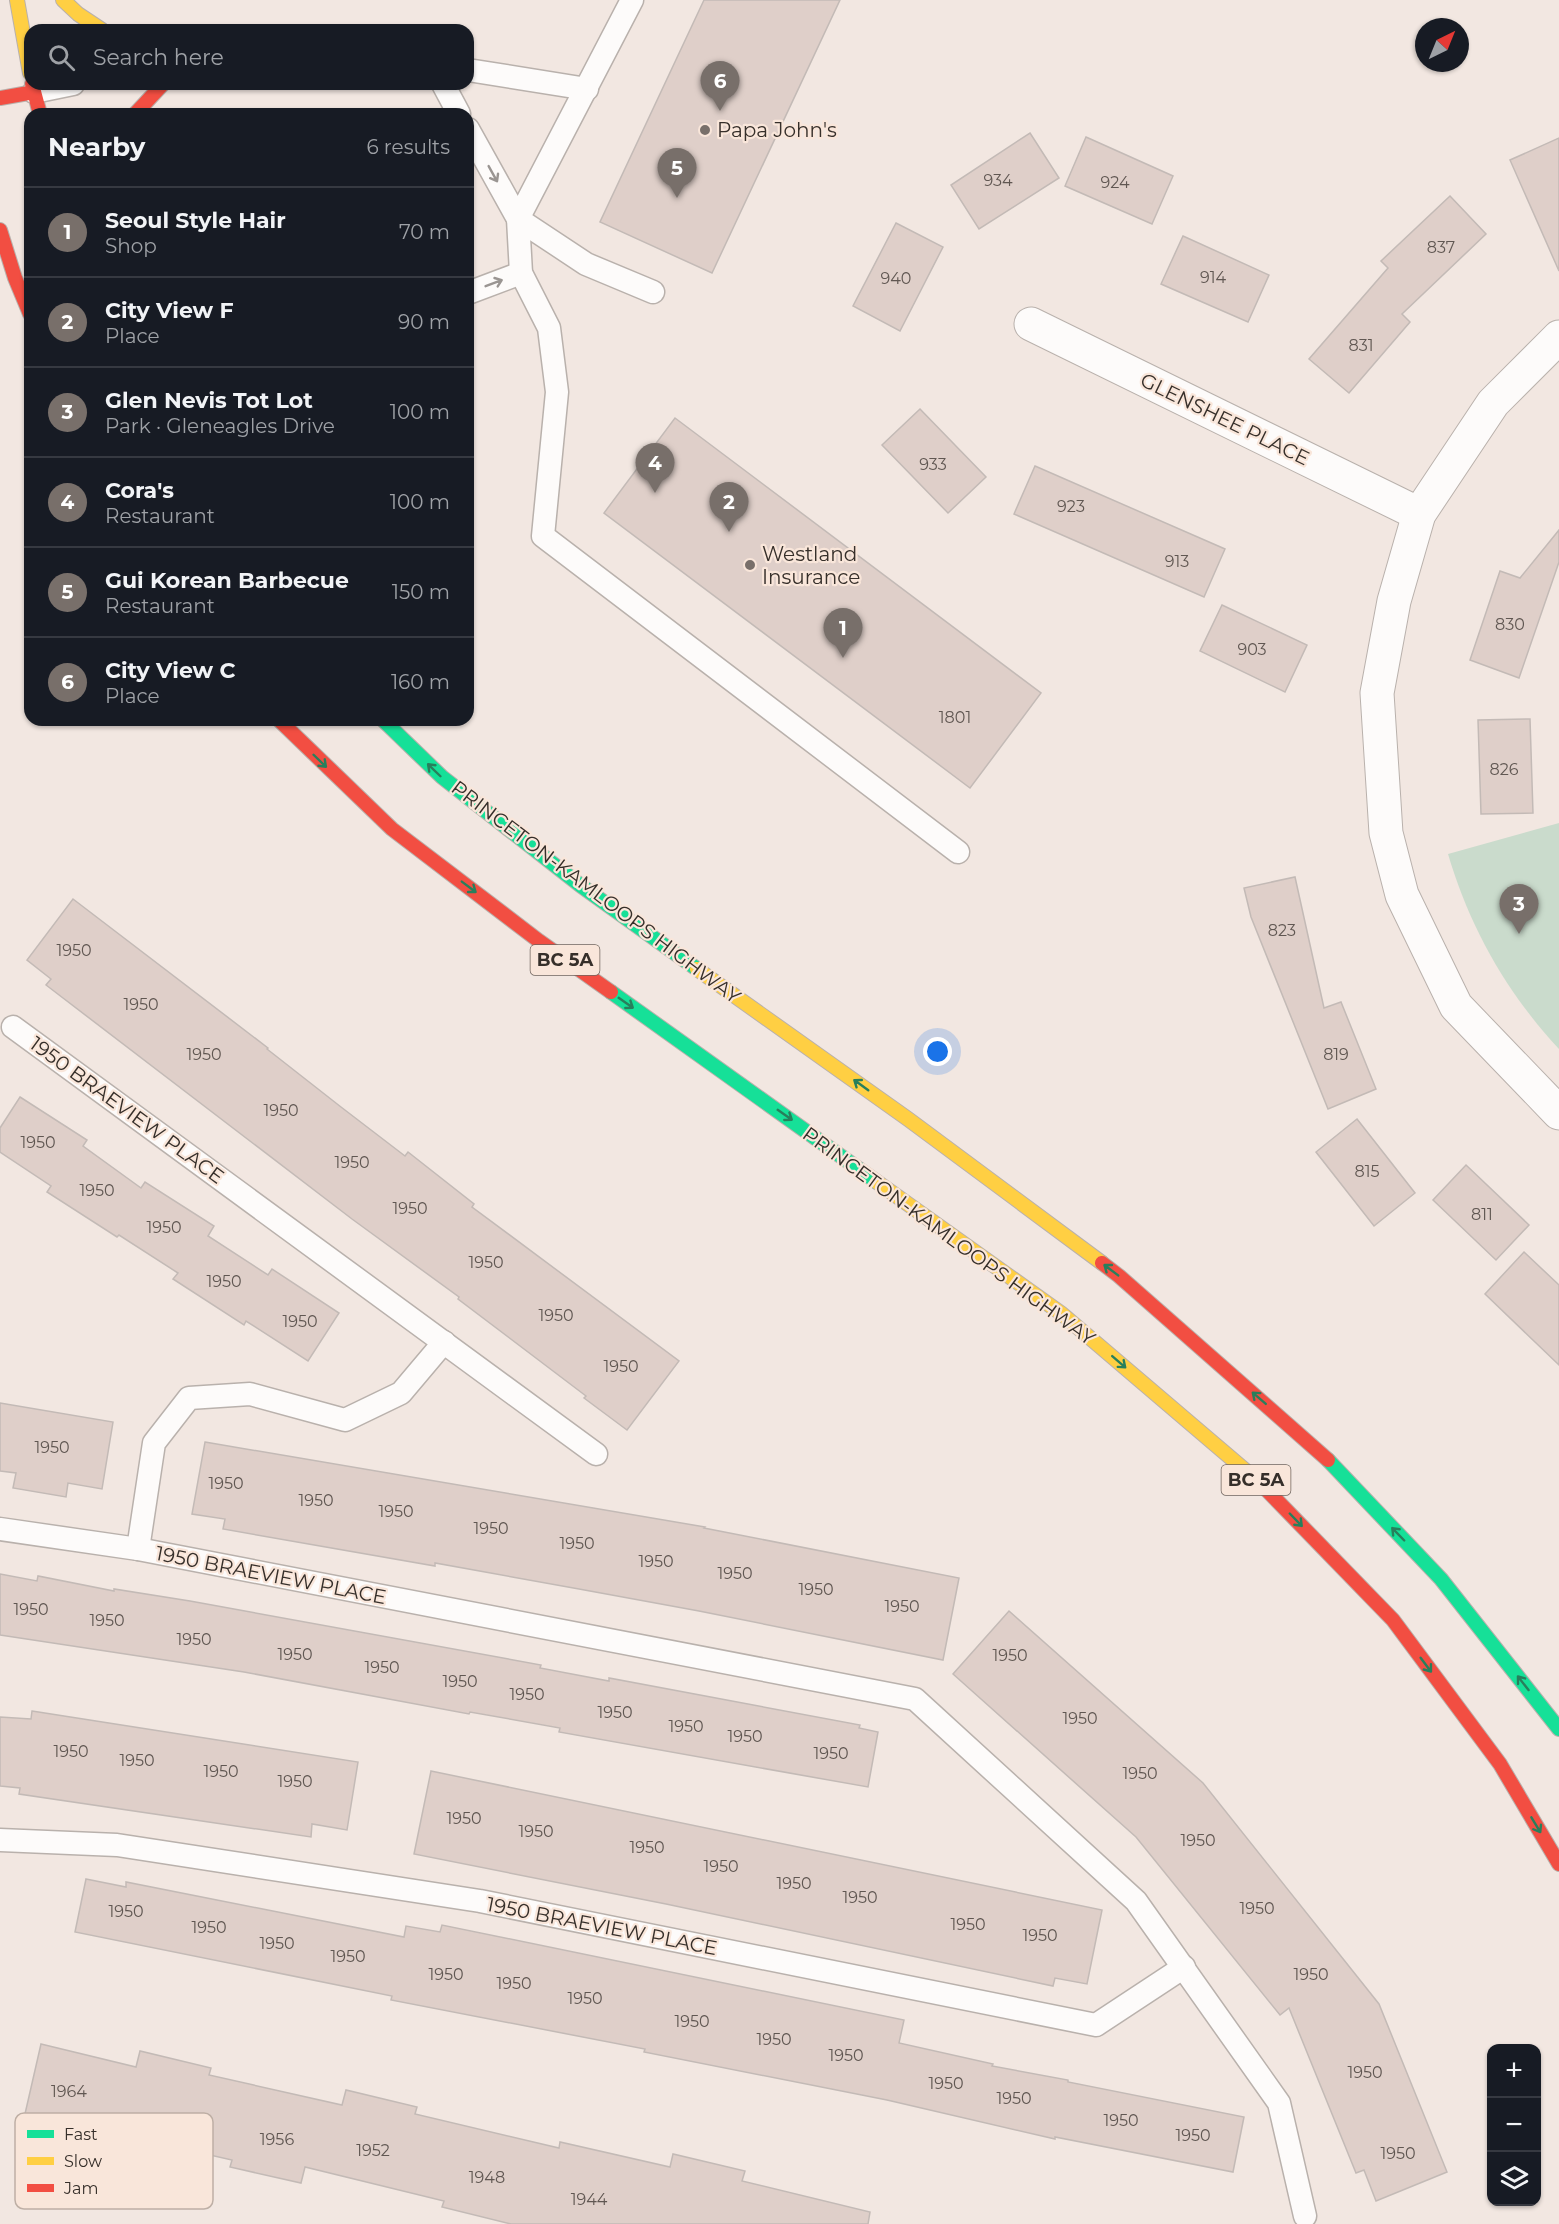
<!DOCTYPE html>
<meta charset="utf-8">
<style>
body{margin:0;font-family:Montserrat,sans-serif;background:#242831;color:#f1f3f6}
.controls{position:absolute;right:18px;bottom:18px;display:grid;overflow:hidden;border-radius:12px;box-shadow:0 2px 4px #0004}
.controls button{width:54px;height:54px;display:grid;place-items:center;padding:0;border:0;border-bottom:2px solid #363941;background:#171b24;color:#f1f3f6;font:30px sans-serif}
.compass{position:absolute;left:1415px;top:18px;width:54px;height:54px;border-radius:50%;background:#171b24;box-shadow:0 2px 4px #0004;rotate:43deg}
.you{position:absolute;left:938px;top:1052px;width:21px;height:21px;margin:-15px;border:4px solid #fff;border-radius:50%;background:#1a73e8;box-shadow:0 0 0 9px #1a73e833}
.badge{display:grid;place-items:center;width:39px;height:39px;border-radius:50%;background:#786f6a;color:#fff;font-size:20px;font-weight:700}
.pin{position:absolute;translate:-50% -50px;filter:drop-shadow(0 2px 3px #0008)}
.pin::after{content:'';position:absolute;top:32px;width:21px;height:18px;background:inherit;clip-path:polygon(0 0,100% 0,50% 100%)}
.list{margin:0;padding:0;list-style:none}
h2{display:flex;justify-content:space-between;align-items:center;height:78px;margin:0;padding:0 24px;font-size:26px}
h2 small{font-size:20px;font-weight:400;color:#9ea1a6}
.list li{display:grid;grid-template-columns:39px 1fr auto;gap:18px;align-items:center;box-sizing:border-box;height:90px;padding:0 24px;border-top:2px solid #363941}
.list b{display:block;font-size:22px;white-space:nowrap}
.list p{margin:0;font-size:20px;white-space:nowrap;color:#9ea1a6}
.list em{font-size:20px;font-style:normal;color:#9ea1a6}
.icon{flex:none;width:33px;height:33px;fill:none;stroke:currentColor;stroke-width:2;stroke-linecap:round;stroke-linejoin:round}
.map{position:relative;flex:none;width:1559px;height:2224px;overflow:hidden}
.search{position:absolute;background:#171b24;box-shadow:0 2px 4px #0004;left:24px;top:24px;width:450px;height:66px;display:flex;align-items:center;gap:15px;box-sizing:border-box;padding:0 21px;border-radius:18px;color:#9ea1a6;font-size:22px}
.panel{position:absolute;background:#171b24;box-shadow:0 2px 4px #0004;left:24px;top:108px;width:450px;height:618px;border-radius:18px}
.map>svg:first-child{display:block}
.green{fill:#cadbcc}
.building{fill:#dfcfc9;stroke:#c3bab6;stroke-width:1.5}
.lines{fill:none;stroke-linecap:round;stroke-linejoin:round}
.lane-casing{stroke:#b9b1ac;stroke-width:25}
.street-casing{stroke:#b9b1ac;stroke-width:35}
.fast-casing{stroke:#b9b1ac;stroke-width:16}
.slow-casing{stroke:#b9b1ac;stroke-width:16}
.jam-casing{stroke:#b9b1ac;stroke-width:16}
.lane{stroke:#fdfbfa;stroke-width:22}
.street{stroke:#fdfbfa;stroke-width:33}
.fast{stroke:#16e098;stroke-width:14}
.slow{stroke:#ffcf43;stroke-width:14}
.jam{stroke:#f24e42;stroke-width:14}
.oneway{stroke:#9a9592}
.oneway2{stroke:#287f5c}
.poi-dot{fill:#786f6a;stroke:#f9e6da;stroke-width:2}
.labels{text-anchor:middle;stroke-width:4.5;stroke-linejoin:round;paint-order:stroke}
.number-label{font-size:16px;fill:#605752}
.shield{fill:#f9e6da;stroke:#70665f;stroke-width:1.5}
.shield-label{font-size:18px;font-weight:bold;fill:#362f2a}
.poi-label{font-size:20px;fill:#362f2a;stroke:#f9e6da;text-anchor:start}
.street-label{font-size:20px;fill:#362f2a;stroke:#f9e6da}
.key{fill:#f9e6da;stroke:#beafa5;stroke-width:1.5}
.key-label{font-size:16px;fill:#362f2a}
</style>
<div class="map">
<svg width="1559" height="2224" viewBox="0 0 1559 2224">
<rect width="100%" height="100%" fill="#f2e7e1"/>
<path class="green" d="M1559,823v226c-53,-57 -89,-121 -111,-195z"/>
<g class="building">
<path d="M704,0h136l-128,273 -112,-51z"/>
<path d="M1030,133l29,45 -80,51 -28,-44z"/>
<path d="M1086,137l87,39 -21,48 -87,-38z"/>
<path d="M1559,138v133l-49,-111z"/>
<path d="M1450,196l36,38 -84,80 8,8 -61,71 -40,-34 79,-91 -7,-7z"/>
<path d="M896,223l47,24 -43,84 -47,-25z"/>
<path d="M1183,236l86,39 -21,47 -87,-38z"/>
<path d="M920,409l66,68 -38,36 -66,-68z"/>
<path d="M675,418l366,275 -71,95 -366,-275z"/>
<path d="M1035,466l190,83 -21,48 -190,-83z"/>
<path d="M1559,530v32l-40,116 -49,-18 30,-89 20,7z"/>
<path d="M1222,605l85,40 -22,47 -85,-41z"/>
<path d="M1530,719l3,94 -52,1 -3,-94z"/>
<path d="M1295,877l29,131 17,-6 35,87 -48,20 -77,-192 -7,-29z"/>
<path d="M73,899l195,149 -1,1 74,58 64,49 3,-4 66,52 -2,3 207,154 -52,69 -43,-32 2,-2 -128,-97 1,-2 -107,-78 -306,-234 5,-6 -24,-19z"/>
<path d="M20,1097l67,43 -4,6 58,42 4,-6 69,44 -6,10 60,39 4,-6 67,44 -31,48 -62,-40 -2,4 -71,-46 5,-6 -59,-38 -2,2 -70,-45 4,-6 -51,-34v-24z"/>
<path d="M1357,1119l58,74 -41,33 -58,-74z"/>
<path d="M1466,1165l63,60 -33,35 -63,-60z"/>
<path d="M1524,1252l35,33v80l-74,-71z"/>
<path d="M0,1403l113,19 -11,67 -34,-6 -2,14 -53,-9 3,-15 -16,-2z"/>
<path d="M205,1442l500,85 -1,1 255,50 -16,82 -244,-49 -120,-22 -144,-26v3l-212,-37 2,-10 -33,-5z"/>
<path d="M0,1574l37,7 1,-5 76,15v-2l76,12 351,64 -1,3 69,13v-3l251,47 -1,3 19,4 -10,55 -309,-55 1,-4 -90,-16 -1,2 -225,-42 -244,-37z"/>
<path d="M1009,1611l194,172 176,221 68,168 -71,29 -12,-31 -8,3 -67,-165 -9,7 -144,-178 -183,-163z"/>
<path d="M32,1711l326,51 -11,68 -35,-6 -1,13 -292,-43 1,-6 -20,-2v-69l31,2z"/>
<path d="M431,1771l671,139 -15,74 -32,-6 -2,8 -387,-82 -252,-50z"/>
<path d="M86,1879l40,8v-5l278,55 2,-11 34,6 2,-7 462,95 -5,23 94,21 -1,2 76,14v2l176,35 -11,55 -178,-35v2l-168,-39 -243,-48 1,-3 -254,-49 1,-4 -317,-64z"/>
<path d="M41,2044l95,23 4,-16 71,17 -2,7 133,30 4,-15 71,17 -2,7 144,34 1,-6 110,25 3,-13 72,17 -3,10 128,31 -2,12h-357l-69,-17 2,-6 -139,-34 -4,16 -71,-16 2,-7 -136,-31 -3,15 -71,-17z"/>
</g>
<g class="lines">
<defs>
<g id="lane">
<path d="M468,70l119,19"/>
<path d="M443,84l16,30"/>
<path d="M34,92l39,-8"/>
<path d="M468,129l50,90 3,54 28,55 8,64 -14,144 415,316"/>
<path d="M518,219l114,-219"/>
<path d="M518,219l68,45 67,28"/>
<path d="M468,293l53,-20"/>
<path d="M13,1027l583,427"/>
<path d="M0,1529l138,20 777,150 221,202 143,202 26,113"/>
<path d="M138,1549l16,-106 35,-45 61,-4 95,26 56,-27 43,-51"/>
<path d="M0,1840l117,5 363,56 616,124 88,-58"/>
</g>
<g id="street">
<path d="M1031,324l388,190"/>
<path d="M1559,337l-66,66 -74,111 -25,87 -17,92 9,140 16,62 54,111 103,107"/>
</g>
<g id="fast">
<path d="M383,720l59,57 138,108 117,84"/>
<path d="M611,992l266,190"/>
<path d="M1328,1460l113,119 118,150"/>
</g>
<g id="slow">
<path d="M17,0l13,73"/>
<path d="M63,0l15,14 24,16"/>
<path d="M697,969l211,150 194,144"/>
<path d="M877,1182l185,132 197,168"/>
</g>
<g id="jam">
<path d="M32,84l8,30"/>
<path d="M0,98l34,-6"/>
<path d="M135,114l28,-30"/>
<path d="M0,230l15,48 15,36"/>
<path d="M279,720l113,109 147,112 72,51"/>
<path d="M1102,1263l17,13 209,184"/>
<path d="M1259,1482l134,138 107,144 59,100"/>
</g>
</defs>
<use href="#lane" class="lane-casing"/>
<use href="#street" class="street-casing"/>
<use href="#fast" class="fast-casing"/>
<use href="#slow" class="slow-casing"/>
<use href="#jam" class="jam-casing"/>
<use href="#lane" class="lane"/>
<use href="#street" class="street"/>
<use href="#fast" class="fast"/>
<use href="#slow" class="slow"/>
<use href="#jam" class="jam"/>
</g>
<defs><path id="oneway-shaft" d="M-6 0H5M1.5-3L5.5 0L1.5 3" fill="none" stroke-width="1.6" stroke-linecap="round" stroke-linejoin="round" transform="scale(1.5)"/></defs>
<g class="oneway">
<use href="#oneway-shaft" transform="translate(493 174) rotate(61)"/>
<use href="#oneway-shaft" transform="translate(494 283) rotate(-21)"/>
</g>
<g class="oneway2">
<use href="#oneway-shaft" transform="translate(320 761) rotate(44)"/>
<use href="#oneway-shaft" transform="translate(434 770) rotate(-136)"/>
<use href="#oneway-shaft" transform="translate(469 887) rotate(37)"/>
<use href="#oneway-shaft" transform="translate(626 1003) rotate(35)"/>
<use href="#oneway-shaft" transform="translate(861 1085) rotate(-144)"/>
<use href="#oneway-shaft" transform="translate(785 1115) rotate(35)"/>
<use href="#oneway-shaft" transform="translate(1111 1270) rotate(-143)"/>
<use href="#oneway-shaft" transform="translate(1119 1362) rotate(41)"/>
<use href="#oneway-shaft" transform="translate(1259 1398) rotate(-139)"/>
<use href="#oneway-shaft" transform="translate(1296 1520) rotate(46)"/>
<use href="#oneway-shaft" transform="translate(1398 1534) rotate(-134)"/>
<use href="#oneway-shaft" transform="translate(1426 1665) rotate(53)"/>
<use href="#oneway-shaft" transform="translate(1523 1683) rotate(-128)"/>
<use href="#oneway-shaft" transform="translate(1536 1825) rotate(59)"/>
</g>
<g class="poi-dot">
<circle cx="705" cy="130" r="6"/>
<circle cx="750" cy="565" r="6"/>
</g>
<g class="labels">
<g class="number-label">
<text x="998" y="186">934</text>
<text x="1115" y="188">924</text>
<text x="1441" y="253">837</text>
<text x="1213" y="283">914</text>
<text x="896" y="284">940</text>
<text x="1361" y="351">831</text>
<text x="933" y="470">933</text>
<text x="1071" y="512">923</text>
<text x="1177" y="567">913</text>
<text x="1510" y="630">830</text>
<text x="1252" y="655">903</text>
<text x="955" y="723">1801</text>
<text x="1504" y="775">826</text>
<text x="1282" y="936">823</text>
<text x="74" y="956">1950</text>
<text x="141" y="1010">1950</text>
<text x="204" y="1060">1950</text>
<text x="1336" y="1060">819</text>
<text x="281" y="1116">1950</text>
<text x="38" y="1148">1950</text>
<text x="352" y="1168">1950</text>
<text x="1367" y="1177">815</text>
<text x="97" y="1196">1950</text>
<text x="410" y="1214">1950</text>
<text x="1482" y="1220">811</text>
<text x="164" y="1233">1950</text>
<text x="486" y="1268">1950</text>
<text x="224" y="1287">1950</text>
<text x="556" y="1321">1950</text>
<text x="300" y="1327">1950</text>
<text x="621" y="1372">1950</text>
<text x="52" y="1453">1950</text>
<text x="226" y="1489">1950</text>
<text x="316" y="1506">1950</text>
<text x="396" y="1517">1950</text>
<text x="491" y="1534">1950</text>
<text x="577" y="1549">1950</text>
<text x="656" y="1567">1950</text>
<text x="735" y="1579">1950</text>
<text x="816" y="1595">1950</text>
<text x="902" y="1612">1950</text>
<text x="31" y="1615">1950</text>
<text x="107" y="1626">1950</text>
<text x="194" y="1645">1950</text>
<text x="295" y="1660">1950</text>
<text x="1010" y="1661">1950</text>
<text x="382" y="1673">1950</text>
<text x="460" y="1687">1950</text>
<text x="527" y="1700">1950</text>
<text x="615" y="1718">1950</text>
<text x="1080" y="1724">1950</text>
<text x="686" y="1732">1950</text>
<text x="745" y="1742">1950</text>
<text x="71" y="1757">1950</text>
<text x="831" y="1759">1950</text>
<text x="137" y="1766">1950</text>
<text x="221" y="1777">1950</text>
<text x="1140" y="1779">1950</text>
<text x="295" y="1787">1950</text>
<text x="464" y="1824">1950</text>
<text x="536" y="1837">1950</text>
<text x="1198" y="1846">1950</text>
<text x="647" y="1853">1950</text>
<text x="721" y="1872">1950</text>
<text x="794" y="1889">1950</text>
<text x="860" y="1903">1950</text>
<text x="1257" y="1914">1950</text>
<text x="126" y="1917">1950</text>
<text x="968" y="1930">1950</text>
<text x="209" y="1933">1950</text>
<text x="1040" y="1941">1950</text>
<text x="277" y="1949">1950</text>
<text x="348" y="1962">1950</text>
<text x="446" y="1980">1950</text>
<text x="1311" y="1980">1950</text>
<text x="514" y="1989">1950</text>
<text x="585" y="2004">1950</text>
<text x="692" y="2027">1950</text>
<text x="774" y="2045">1950</text>
<text x="846" y="2061">1950</text>
<text x="1365" y="2078">1950</text>
<text x="946" y="2089">1950</text>
<text x="69" y="2097">1964</text>
<text x="1014" y="2104">1950</text>
<text x="1121" y="2126">1950</text>
<text x="1193" y="2141">1950</text>
<text x="277" y="2145">1956</text>
<text x="373" y="2156">1952</text>
<text x="1398" y="2159">1950</text>
<text x="487" y="2183">1948</text>
<text x="589" y="2205">1944</text>
</g>
<g class="shield">
<rect x="530.5" y="945" width="69" height="30" rx="4.5"/>
<rect x="1221.5" y="1465" width="69" height="30" rx="4.5"/>
</g>
<g class="shield-label">
<text x="565" y="966">BC 5A</text>
<text x="1256" y="1486">BC 5A</text>
</g>
<g class="poi-label">
<text x="717" y="137">Papa John's</text>
<text x="762" y="561">Westland<tspan x="762" dy="23">Insurance</tspan></text>
</g>
<g class="street-label">
<text transform="translate(1225 419) rotate(26)" y="7">GLENSHEE PLACE</text>
<text transform="translate(596 892) rotate(37)" y="7">PRINCETON-KAMLOOPS HIGHWAY</text>
<text transform="translate(127 1110) rotate(36)" y="7">1950 BRAEVIEW PLACE</text>
<text transform="translate(949 1236) rotate(36)" y="7">PRINCETON-KAMLOOPS HIGHWAY</text>
<text transform="translate(271 1575) rotate(11)" y="7">1950 BRAEVIEW PLACE</text>
<text transform="translate(602 1926) rotate(11)" y="7">1950 BRAEVIEW PLACE</text>
</g>
</g>
<rect x="15" y="2113" width="198" height="96" rx="9" class="key"/>
<rect x="27" y="2130" width="27" height="8" fill="#16e098"/>
<rect x="27" y="2157" width="27" height="8" fill="#ffcf43"/>
<rect x="27" y="2184" width="27" height="8" fill="#f24e42"/>
<g class="key-label">
<text x="64" y="2140">Fast</text>
<text x="64" y="2167">Slow</text>
<text x="64" y="2194">Jam</text>
</g>
</svg>
<div class="controls">
<button>+</button>
<button>−</button>
<button><svg class="icon" aria-label="layers" viewBox="0 0 24 24"><path d="M12 4l9 5-9 5-9-5zM3 14l9 5 9-5"/></svg></button>
</div>
<svg class="compass" viewBox="-18 -18 36 36"><path d="M0-13l5 13h-10z" fill="#e53935"/><path d="M0 13l5-13h-10z" fill="#9ea1a6"/></svg>
<div class="you"></div>
<div class="pin badge" style="left:843px;top:658px">1</div>
<div class="pin badge" style="left:729px;top:532px">2</div>
<div class="pin badge" style="left:1519px;top:934px">3</div>
<div class="pin badge" style="left:655px;top:493px">4</div>
<div class="pin badge" style="left:677px;top:198px">5</div>
<div class="pin badge" style="left:720px;top:111px">6</div>
<div class="search"><svg class="icon" aria-label="search" viewBox="0 0 24 24"><circle cx="10" cy="10" r="6"/><path d="M15 15l6 6"/></svg>Search here</div>
<section class="panel">
<h2>Nearby<small>6 results</small></h2>
<ul class="list">
<li><span class="badge">1</span><div><b>Seoul Style Hair</b><p>Shop</p></div><em>70 m</em></li>
<li><span class="badge">2</span><div><b>City View F</b><p>Place</p></div><em>90 m</em></li>
<li><span class="badge">3</span><div><b>Glen Nevis Tot Lot</b><p>Park · Gleneagles Drive</p></div><em>100 m</em></li>
<li><span class="badge">4</span><div><b>Cora's</b><p>Restaurant</p></div><em>100 m</em></li>
<li><span class="badge">5</span><div><b>Gui Korean Barbecue</b><p>Restaurant</p></div><em>150 m</em></li>
<li><span class="badge">6</span><div><b>City View C</b><p>Place</p></div><em>160 m</em></li>
</ul>
</section>
</div>
